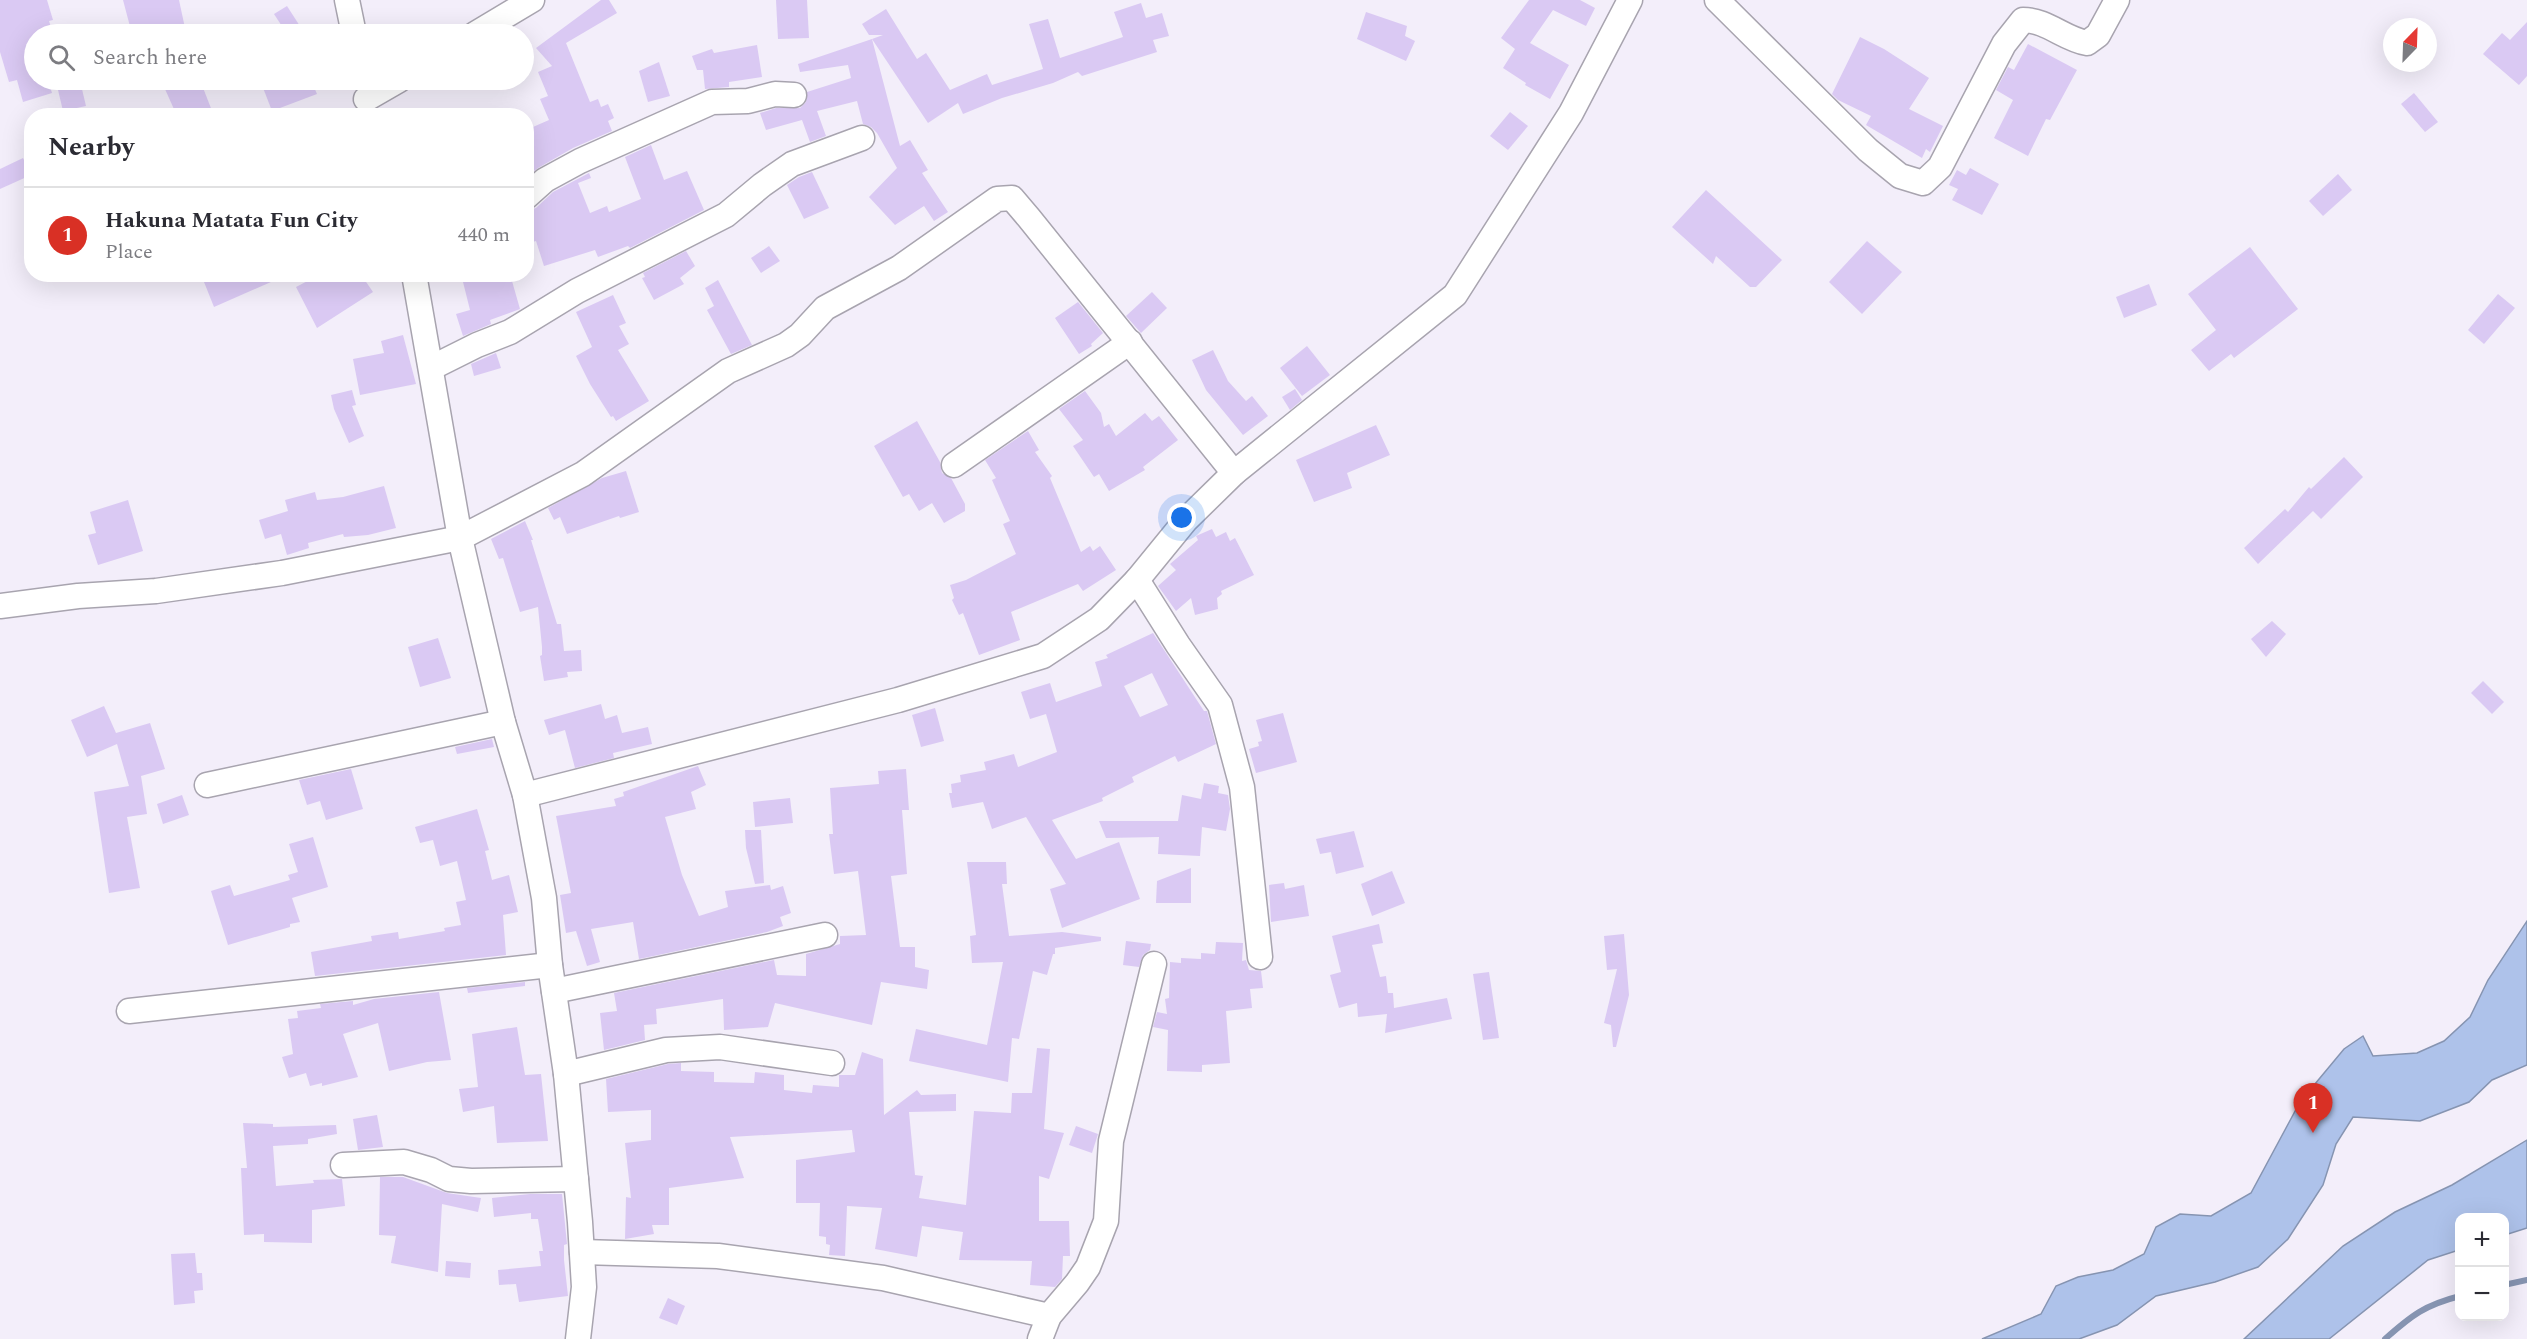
<!DOCTYPE html>
<meta charset="utf-8">
<style>
body{margin:0;font-family:Spectral,serif;background:#f2f2f3;color:#2b2b33}
.controls{position:absolute;right:18px;bottom:18px;display:grid;overflow:hidden;border-radius:12px;box-shadow:0 6px 24px #0002}
.controls button{width:54px;height:54px;display:grid;place-items:center;padding:0;border:0;border-bottom:2px solid #e1e1e2;background:#fff;color:#2b2b33;font:30px sans-serif}
.compass{position:absolute;left:2383px;top:18px;width:54px;height:54px;border-radius:50%;background:#fff;box-shadow:0 6px 24px #0002;rotate:23deg}
.you{position:absolute;left:1182px;top:518px;width:21px;height:21px;margin:-15px;border:4px solid #fff;border-radius:50%;background:#1a73e8;box-shadow:0 0 0 9px #1a73e833}
.badge{display:grid;place-items:center;width:39px;height:39px;border-radius:50%;background:#d93025;color:#fff;font-size:20px;font-weight:700}
.pin{position:absolute;translate:-50% -50px;filter:drop-shadow(0 2px 3px #0008)}
.pin::after{content:'';position:absolute;top:32px;width:21px;height:18px;background:inherit;clip-path:polygon(0 0,100% 0,50% 100%)}
.list{margin:0;padding:0;list-style:none}
h2{display:flex;justify-content:space-between;align-items:center;height:78px;margin:0;padding:0 24px;font-size:26px}
h2 small{font-size:20px;font-weight:400;color:#7c7c81}
.list li{display:grid;grid-template-columns:39px 1fr auto;gap:18px;align-items:center;box-sizing:border-box;height:96px;padding:0 24px;border-top:2px solid #e1e1e2}
.list b{display:block;font-size:22px;white-space:nowrap}
.list p{margin:0;font-size:20px;white-space:nowrap;color:#7c7c81}
.list em{font-size:20px;font-style:normal;color:#7c7c81}
.icon{flex:none;width:33px;height:33px;fill:none;stroke:currentColor;stroke-width:2;stroke-linecap:round;stroke-linejoin:round}
.map{position:relative;flex:none;width:2527px;height:1339px;overflow:hidden}
.search{position:absolute;background:#fff;box-shadow:0 6px 24px #0002;left:24px;top:24px;width:510px;height:66px;display:flex;align-items:center;gap:15px;box-sizing:border-box;padding:0 21px;border-radius:33px;color:#7c7c81;font-size:22px}
.panel{position:absolute;background:#fff;box-shadow:0 6px 24px #0002;left:24px;top:108px;width:510px;height:174px;border-radius:24px}
.map>svg:first-child{display:block}
.water{fill:#aec2ea;stroke:#8694b1;stroke-width:1.5}
.lines{fill:none;stroke-linecap:round;stroke-linejoin:round}
.stream{stroke:#8694b1;stroke-width:6}
.building{fill:#dac9f3;fill-rule:evenodd}
.minor-casing{stroke:#a8a4af;stroke-width:27}
.minor{stroke:#fff;stroke-width:24}
</style>
<div class="map">
<svg width="2527" height="1339" viewBox="0 0 2527 1339">
<rect width="100%" height="100%" fill="#f3eefa"/>
<g class="water">
<path d="M2527,921v144l-35,15 -23,22 -49,19 -67,-4 -17,27 -13,41 -35,54 -30,28 -43,15 -59,14 -39,29 -38,14h-97l59,-25 15,-28 22,-9 35,-7 31,-16 12,-27 24,-13 31,2 40,-23 49,-91 44,-53 19,-13 10,20 44,-3 27,-12 26,-24 18,-37z"/>
<path d="M2527,1140v88l-22,7 -1,-17h-44l-1,32 -31,10 -99,79h-85l99,-93 52,-34 57,-27z"/>
</g>
<g class="lines">
<g class="stream">
<path d="M2504,1285l23,-5"/>
<path d="M2385,1339c27,-24 40,-34 75,-43"/>
</g>
</g>
<g class="building">
<path d="M0,0h47l6,20 -4,1 4,13h-19v46h14l4,13 -29,9 -6,-22 -8,2 -9,-30z"/>
<path d="M123,0h56l6,28 -7,2 1,4h-47z"/>
<path d="M601,0h8l8,13 -51,30 24,59 8,-3 3,8 7,-3 6,14 -6,3 4,10 -39,17 -35,20 -12,9v-47l23,-10 -9,-21 8,-3 -10,-24 14,-6 -16,-18z"/>
<path d="M776,0h31l2,38 -31,1z"/>
<path d="M1529,0h51l15,8 -9,18 -33,-16 -23,33 39,22 -19,34 -25,-14 1,-2 -23,-15 12,-19 -14,-11z"/>
<path d="M1141,3l5,15 16,-5 7,23 -16,4 4,12 -75,24 -4,-4 -25,11 -51,15 -39,16 -5,-11 -30,20 -56,-84 11,-4h-14l-7,-11 24,-15 31,50 9,-6 24,37 37,-16 5,11 51,-16 -14,-45 19,-5 12,39 63,-21 -9,-25z"/>
<path d="M287,6l18,28h-18l-13,-20z"/>
<path d="M1366,12l41,14 -2,10 10,5 -9,20 -49,-22z"/>
<path d="M2527,22v54l-8,9 -36,-31 19,-21 8,7z"/>
<path d="M1860,37l24,12 45,29 -20,31 34,17 -13,26 -4,-3 -4,9 -56,-33 5,-9 -33,-16 -6,-6z"/>
<path d="M872,39l28,107 10,-6 18,30 -6,3 26,39 -14,9 -10,-15 -29,19 -26,-28 28,-29 -20,-35 -6,-6 -8,-3 -6,-23 -40,10 9,25 -16,6 -8,-22 -36,10 -6,-17 16,-5h24l6,-6 1,-10 44,-14 -3,-13 -48,7 -2,-8z"/>
<path d="M2028,44l49,26 -27,50 -4,-1 -18,37 -34,-18 19,-38 -17,-10 12,-23 6,3z"/>
<path d="M757,45l5,32 -33,5v5l-24,2 -2,-19h-6l-5,-14 20,-7 2,4z"/>
<path d="M659,62l11,34 -22,6 -9,-31z"/>
<path d="M161,80h39l14,36h-37z"/>
<path d="M260,80h51l6,14 -45,17z"/>
<path d="M81,85l5,21 -23,5 -5,-21z"/>
<path d="M2414,93l24,29 -13,10 -24,-28z"/>
<path d="M1510,112l18,14 -20,24 -18,-14z"/>
<path d="M651,145l13,35 23,-9 17,39 -74,38 -2,-2 -30,11 -3,-7 -51,16 -8,-25 -10,3v-33l10,-3 17,-16 36,-19 2,5 -13,5 12,30 17,-7 2,6 32,-13 -16,-42z"/>
<path d="M23,158l8,17 -31,14v-20z"/>
<path d="M1970,168l29,16 -17,31 -30,-15 6,-11 -9,-4 8,-15 9,5z"/>
<path d="M812,172l17,36 -25,11 -17,-34 12,-8z"/>
<path d="M2338,174l14,16 -29,26 -14,-15z"/>
<path d="M1706,190l76,70 -26,27h-6l-34,-31 -3,8 -41,-37z"/>
<path d="M1867,241l35,31 -40,42 -33,-32z"/>
<path d="M769,246l11,15 -19,12 -10,-15z"/>
<path d="M2250,247l48,62 -64,49 -3,-4 -22,17 -18,-21 25,-20 -28,-36z"/>
<path d="M686,251l9,15 -15,12 4,6 -30,16 -12,-22 3,-1 -2,-4z"/>
<path d="M224,274h65l-75,33 -10,-25z"/>
<path d="M321,274h31l4,7 6,-5 11,16 -56,36 -21,-41z"/>
<path d="M461,274h49l10,35 -30,11 1,4 -28,12 -7,-22 14,-4z"/>
<path d="M718,280l34,65 -21,9 -24,-44 7,-4 -9,-18z"/>
<path d="M2149,284l8,21 -33,13 -8,-21z"/>
<path d="M1152,292l15,16 -26,25 -15,-17z"/>
<path d="M2498,294l17,14 -31,36 -16,-14z"/>
<path d="M613,295l13,28 -7,3 10,18 -11,6 31,51 -33,20 -3,-5 -2,1 -21,-33 -14,-28 16,-9 -16,-35z"/>
<path d="M1078,302l25,31 -12,11 1,2 -13,8 -24,-36z"/>
<path d="M403,335l13,49 -56,11 -7,-36 31,-6 -3,-12z"/>
<path d="M1307,346l23,29 -28,21 -22,-28z"/>
<path d="M1213,350l15,31 18,20 6,-5 16,20 -25,19 -37,-45 -14,-30z"/>
<path d="M496,353l5,15 -27,8 -3,-12z"/>
<path d="M1295,389l7,11 -12,10 -8,-13z"/>
<path d="M352,390l4,15 -4,1 12,30 -15,7 -15,-34 -3,-14z"/>
<path d="M1085,391l16,22 3,14 5,-3 7,12 29,-23 7,8 7,-5 19,24 -35,27 2,3 -36,21 -10,-17 -5,3 -21,-31 10,-6 -24,-31z"/>
<path d="M917,421l23,41 2,11 9,5 14,26v7l-21,12 -12,-20 -13,8 -10,-17 -6,3 -29,-51z"/>
<path d="M1376,425l14,30 -43,18 5,15 -38,14 -18,-42z"/>
<path d="M1028,431l11,19 -4,2 17,24 -2,2 31,74 9,-6 3,5 7,-5 16,24 -33,21 -5,-7 -67,28 9,28 -41,15 -16,-42 -4,2 -7,-15 2,-2 -4,-13 16,-5 50,-26 -13,-30 7,-3 -18,-41 4,-2 -11,-18z"/>
<path d="M2344,457l19,20 -42,42 -8,-8 -55,53 -14,-16 41,-39 3,3 21,-25 2,2z"/>
<path d="M626,471l13,41 -19,6 -1,-2 -52,18 -7,-17 -6,3 -6,-12 54,-30z"/>
<path d="M384,486l12,42 -28,7 -24,2 -1,-3 -35,9 1,5 -22,7 -6,-21 -16,5 -6,-19 29,-9 -3,-11 30,-8 2,8 26,-3z"/>
<path d="M128,500l15,51 -45,14 -10,-30 8,-2 -6,-21z"/>
<path d="M525,521l8,19h-2l26,84h4l3,27 17,-1 1,21 -15,1 1,5 -24,4 -4,-25 2,-1v-8l-4,-40 -18,5 -17,-54 -4,1 -8,-20z"/>
<path d="M1212,529l4,8 10,-5 4,9 5,-3 19,37 -33,16 1,3 -5,4 1,11 -23,6 -4,-17 -15,13 -18,-25 18,-16 -6,-6 28,-24 -2,-4z"/>
<path d="M2272,621l14,13 -20,23 -15,-18z"/>
<path d="M1153,633l51,78h3l9,33 -38,18 -3,-6 -43,21 2,5 -32,16 1,3 -51,19 24,39 43,-17 21,57 -78,29 -12,-39 16,-5 -40,-67 -34,12 -9,-27 -31,6 -3,-15h3l-1,-9 10,-2 -1,-7 26,-5 -2,-8 30,-8 4,13 39,-15 -11,-38 -16,5 -9,-27 29,-9 6,19 46,-16 -7,-24 13,-4 -2,-3zM1152,673l16,32 -28,12 -16,-31z"/>
<path d="M438,638l13,40 -31,9 -12,-40z"/>
<path d="M2483,681l21,21 -12,12 -21,-21z"/>
<path d="M601,704l4,15 12,-4 5,18 26,-6 4,17 -39,9 1,5 -39,10 -10,-38 -16,5 -5,-15z"/>
<path d="M104,706l12,27 34,-10 15,46 -24,7 6,38 -20,3 13,71 -31,5 -15,-101 35,-6 -12,-42 -30,13 -16,-37z"/>
<path d="M935,708l9,33 -23,6 -9,-32z"/>
<path d="M1283,713l14,49 -41,11 -7,-24 10,-3 -1,-4 4,-1 -6,-21z"/>
<path d="M492,739l2,8 -37,7 -2,-7z"/>
<path d="M698,766l8,19 -15,7 5,17 -31,8 17,58 17,41 29,-9 -3,-16 45,-6 1,5 12,-4 8,27 -11,4 3,9 -16,6 -128,27 -6,-37 -42,7 9,33 -13,4 -11,-35 -10,2 -6,-38 11,-2 -15,-77 60,-10 -2,-7 10,-3 -1,-4z"/>
<path d="M351,769l12,40 -37,11 -6,-19 -13,4 -8,-25z"/>
<path d="M906,769l3,41h-7l5,64 -16,2 9,71h15v20l14,3 -2,19 -46,-7 -9,43 -97,-22 -7,24 -44,3 -1,-31 -67,10 1,15 -13,1 1,15 -41,10 -4,-37 17,-2 -3,-18 160,-33 3,15 29,1v-22l34,-10v-8l26,-1 -8,-64 -24,3 -5,-40h4l-3,-46 49,-4 -1,-13z"/>
<path d="M1204,783l15,3 -1,7 10,2 2,14 -4,22 -24,-4 -2,29 -42,-2 1,-17 -53,1 -7,-17h79l4,-26 19,4z"/>
<path d="M182,795l7,20 -26,9 -6,-20z"/>
<path d="M790,798l3,25 -38,4 -2,-25z"/>
<path d="M477,809l12,41 -4,1 7,29 17,-5 9,37 -15,3 3,40 -191,21 -4,-24 61,-11 -1,-5 27,-4 1,7 46,-8 -1,-3 17,-3 -5,-23 10,-2 -9,-39 -17,5 -7,-26 -13,3 -5,-16z"/>
<path d="M745,830h16l3,53 -9,1 -9,-36z"/>
<path d="M1354,831l10,36 -28,7 -5,-22 -11,2 -4,-15z"/>
<path d="M313,837l15,50 -36,11 8,24 -10,2v3l-62,18 -17,-54 19,-6 4,11 56,-16 -2,-5 10,-3 -9,-28z"/>
<path d="M967,862h39l1,22h-5l7,52 53,-4 39,5v4l-46,7v6h-2l-6,21 -14,-4 -14,68 -7,-1 -4,44 -99,-21 7,-32 71,16 16,-83 -31,1 -2,-27 6,-1z"/>
<path d="M1191,868v35h-35l1,-22z"/>
<path d="M1392,871l13,32 -33,13 -11,-32z"/>
<path d="M1284,883l1,6 19,-4 5,31 -38,6 -2,-37z"/>
<path d="M1379,924l4,19 -11,2 8,32 6,-1 2,17h5l1,15 53,-10 5,21 -67,14 2,-19 -29,3 -1,-14 -18,5 -9,-33 11,-3 -9,-36z"/>
<path d="M1624,934l5,61 -13,52h-3l-2,-22 -7,-2 13,-54 -10,1 -3,-34z"/>
<path d="M1126,941l25,3 -1,6 -7,5 -4,12 -16,-2z"/>
<path d="M1216,942l27,1 -1,18 4,-1 3,10 12,1 2,17 -13,1 2,19 -26,3 4,52 -28,2v7l-35,-1 1,-41 -15,-3 4,-15 10,2 -2,-15 4,-1 1,-36 11,1v-5l20,1v-6l14,1z"/>
<path d="M1489,972l10,66 -16,2 -10,-66z"/>
<path d="M525,982v4l-57,7 -1,-5z"/>
<path d="M439,992l12,68 -24,2 -38,9 -11,-48 -35,11 15,43 -36,9v-3l-12,3 -4,-13 -17,5 -7,-21 11,-3 -5,-35 10,-1 -1,-7 24,-3 -1,-4 33,-3v4l21,-6z"/>
<path d="M517,1027l8,48 16,-1 7,67 -51,2 -3,-37 -31,6 -4,-23 19,-2 -6,-53z"/>
<path d="M1037,1048l13,1 -6,80 20,4 -15,46 -10,-3v45h30l1,35h-7l-1,23 -7,8 -25,-2 2,-24 -73,-1 4,-28 -41,-6 -5,31 -42,-8 7,-41 -35,-2 -2,50 -16,-1 1,-10 -4,-1v-7l-7,-1 1,-33h-24v-43l59,-8 -3,-22 -122,7 14,41 -75,10v37h-17l2,9 -29,5 1,-42 5,1 -6,-55 26,-3v-30l-43,2 -2,-33 62,-15 13,-1v8l33,1v10l40,1 1,-11 29,3v15l28,3 1,-8 26,2v-12h16l7,-23 21,7 1,56 33,-25 4,5 35,-1v17l-47,1 6,63 8,1 -4,22 47,7 8,-94 37,2 1,-20h20z"/>
<path d="M377,1115l6,32 -25,3 -5,-31z"/>
<path d="M243,1123l30,1v3l63,-2 1,9 -29,5v5l-35,2 3,40 38,-3 -1,-3 29,-1 3,27 -33,4v33l-48,-1v-8l-20,1 -3,-67h6z"/>
<path d="M1076,1126l22,8 -6,19 -23,-8z"/>
<path d="M380,1177h23l44,16 34,5 -3,14 -36,-8 -4,68 -47,-9 5,-27 -17,-1z"/>
<path d="M530,1194h32l5,50 -3,1v15l4,36 -49,6 -3,-18 -17,1 -1,-15 43,-4 -2,-15h4l-5,-32h-7v-6l-37,4 -2,-19z"/>
<path d="M195,1253l2,20h5l1,17 -9,1 1,12 -21,2 -3,-51z"/>
<path d="M446,1261l25,2 -1,15 -25,-2z"/>
<path d="M668,1298l17,8 -8,19 -18,-7z"/>
</g>
<g class="lines">
<defs>
<g id="minor">
<path d="M347,0l7,34"/>
<path d="M1717,0l151,150 32,26 23,7 17,-16 64,-123 19,-24c24,0 41,19 64,23l11,-8 19,-35"/>
<path d="M475,34l57,-34"/>
<path d="M366,99l33,-19"/>
<path d="M526,197l19,-17 35,-19 132,-59 36,-1 27,-7 19,1"/>
<path d="M414,274l46,264 43,184 22,73 19,103 6,67 16,109 14,148 4,65 -6,52"/>
<path d="M431,368l46,-23 33,-13 67,-41 149,-76 36,-30 30,-21 70,-26"/>
<path d="M954,465l176,-123"/>
<path d="M1137,580l41,65 42,60 22,82 18,170"/>
<path d="M0,606l78,-10 78,-5 126,-18 178,-35 123,-64 145,-103 58,-26 14,-10 25,-27 74,-40 98,-69 15,-1 17,20 205,255"/>
<path d="M207,785l296,-63"/>
<path d="M525,795l373,-95 145,-44 56,-37 38,-39 49,-60 48,-47 221,-178 116,-182 59,-113"/>
<path d="M554,991l271,-56"/>
<path d="M129,1011l421,-46"/>
<path d="M566,1074l100,-24 54,-3 112,16"/>
<path d="M343,1165l61,-3 27,8 18,9 22,2 105,-2"/>
<path d="M582,1252l136,4 165,22 166,38"/>
<path d="M1040,1339l9,-23 28,-33 11,-16 18,-46 5,-80 43,-177"/>
</g>
</defs>
<use href="#minor" class="minor-casing"/>
<use href="#minor" class="minor"/>
</g>
</svg>
<div class="controls">
<button>+</button>
<button>−</button>
</div>
<svg class="compass" viewBox="-18 -18 36 36"><path d="M0-13l5 13h-10z" fill="#e53935"/><path d="M0 13l5-13h-10z" fill="#7c7c81"/></svg>
<div class="you"></div>
<div class="pin badge" style="left:2313px;top:1133px">1</div>
<div class="search"><svg class="icon" aria-label="search" viewBox="0 0 24 24"><circle cx="10" cy="10" r="6"/><path d="M15 15l6 6"/></svg>Search here</div>
<section class="panel">
<h2>Nearby<small></small></h2>
<ul class="list">
<li><span class="badge">1</span><div><b>Hakuna Matata Fun City</b><p>Place</p></div><em>440 m</em></li>
</ul>
</section>
</div>
